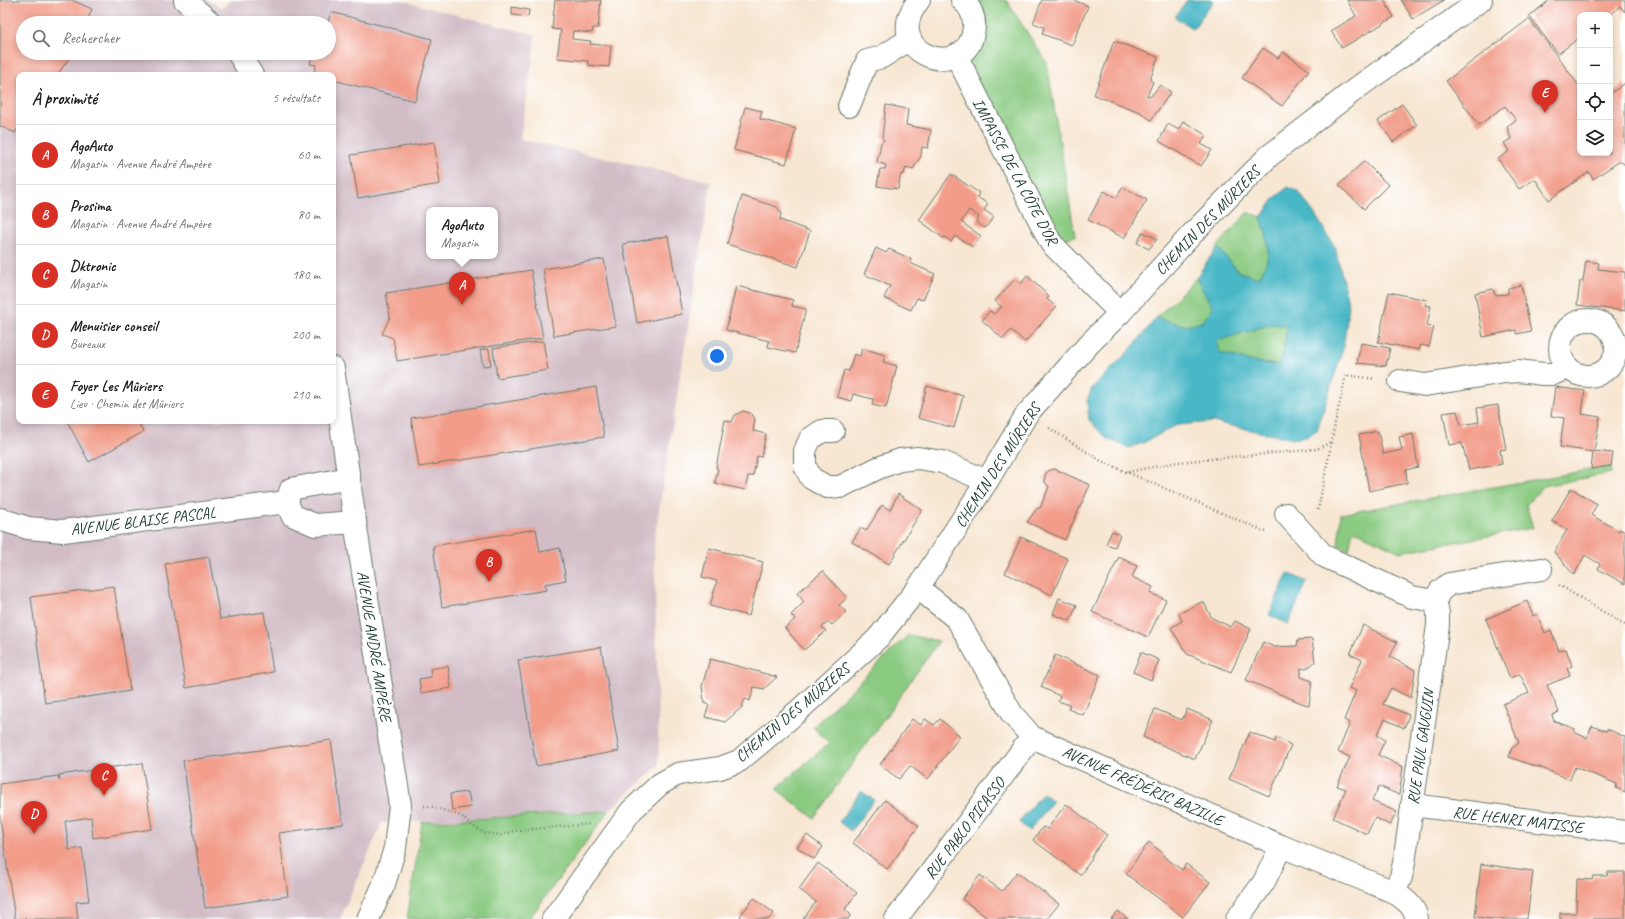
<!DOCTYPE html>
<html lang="fr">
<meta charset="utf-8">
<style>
body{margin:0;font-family:Caveat,sans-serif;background:#f2f2f2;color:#202124}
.controls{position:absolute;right:12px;top:12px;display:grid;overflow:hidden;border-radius:8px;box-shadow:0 2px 6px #0003}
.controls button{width:36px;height:36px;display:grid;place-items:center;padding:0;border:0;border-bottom:1px solid #e0e0e0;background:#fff;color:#202124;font:20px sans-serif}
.you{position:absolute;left:717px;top:356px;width:14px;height:14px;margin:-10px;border:3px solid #fff;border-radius:50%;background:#1a73e8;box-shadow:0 0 0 6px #1a73e833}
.badge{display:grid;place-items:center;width:26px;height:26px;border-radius:50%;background:#d93025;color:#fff;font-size:13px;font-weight:700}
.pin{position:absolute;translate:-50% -33px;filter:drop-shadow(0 1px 2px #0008)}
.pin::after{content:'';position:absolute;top:21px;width:14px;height:12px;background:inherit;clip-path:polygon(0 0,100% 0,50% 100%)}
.popup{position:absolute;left:426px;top:207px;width:72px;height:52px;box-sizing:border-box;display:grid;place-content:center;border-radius:8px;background:#fff;filter:drop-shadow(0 1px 3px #0005);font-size:13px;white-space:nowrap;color:#757577}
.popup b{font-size:15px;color:#202124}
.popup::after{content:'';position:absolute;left:50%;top:100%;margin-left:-8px;border:8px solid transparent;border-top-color:#fff}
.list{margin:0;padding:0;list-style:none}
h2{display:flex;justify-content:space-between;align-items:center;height:52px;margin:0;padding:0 16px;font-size:17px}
h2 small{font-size:13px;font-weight:400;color:#757577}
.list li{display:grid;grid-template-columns:26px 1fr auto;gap:12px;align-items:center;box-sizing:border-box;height:60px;padding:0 16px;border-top:1px solid #e0e0e0}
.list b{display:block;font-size:15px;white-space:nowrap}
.list p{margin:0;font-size:13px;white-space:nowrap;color:#757577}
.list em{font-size:13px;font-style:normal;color:#757577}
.icon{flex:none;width:22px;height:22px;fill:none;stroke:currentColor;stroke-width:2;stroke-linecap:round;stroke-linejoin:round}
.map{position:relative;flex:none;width:1625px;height:919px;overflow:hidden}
.search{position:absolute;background:#fff;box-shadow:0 2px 6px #0003;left:16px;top:16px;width:320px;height:44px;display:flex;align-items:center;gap:10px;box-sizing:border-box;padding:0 14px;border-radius:22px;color:#757577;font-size:15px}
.panel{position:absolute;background:#fff;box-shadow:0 2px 6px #0003;left:16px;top:72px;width:320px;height:352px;border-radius:8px}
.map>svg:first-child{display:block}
.industrial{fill:#d2bdc7;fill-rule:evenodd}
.green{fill:#8aca81;stroke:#54845a}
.water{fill:#4ab7c6;stroke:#347a7d;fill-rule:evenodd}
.building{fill:#f29c89}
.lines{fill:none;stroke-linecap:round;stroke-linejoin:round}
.minor-casing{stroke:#6b786b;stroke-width:24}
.path{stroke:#6b786b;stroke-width:2.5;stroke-dasharray:1 3;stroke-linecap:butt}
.minor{stroke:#fff;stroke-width:22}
.labels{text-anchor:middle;stroke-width:4;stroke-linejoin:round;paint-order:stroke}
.street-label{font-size:16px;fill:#1f3d34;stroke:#fff}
</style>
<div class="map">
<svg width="1625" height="919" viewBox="0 0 1625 919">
<rect width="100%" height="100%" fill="#fff"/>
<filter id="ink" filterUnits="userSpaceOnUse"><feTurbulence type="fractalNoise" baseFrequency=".025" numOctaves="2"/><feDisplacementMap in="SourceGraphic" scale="8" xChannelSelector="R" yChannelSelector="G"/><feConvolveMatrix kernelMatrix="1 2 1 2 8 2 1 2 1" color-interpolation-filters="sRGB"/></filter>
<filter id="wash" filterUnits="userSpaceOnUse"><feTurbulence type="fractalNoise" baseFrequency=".012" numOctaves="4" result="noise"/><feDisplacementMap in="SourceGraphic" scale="16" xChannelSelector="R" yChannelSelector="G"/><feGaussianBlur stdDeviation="0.9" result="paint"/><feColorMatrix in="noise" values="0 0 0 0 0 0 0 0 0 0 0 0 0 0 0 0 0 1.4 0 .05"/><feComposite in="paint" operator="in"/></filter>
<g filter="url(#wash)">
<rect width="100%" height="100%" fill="#f7e6d1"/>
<path class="industrial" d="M0,0h208l14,8 10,-8h167l137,35 -16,104 191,43 -57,359 5,224 -50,46 -227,12 -42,96h-340zM23,23h306v30h-306zM19,75h314v346h-314zM429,210h66v46h-66z"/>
<g class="green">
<path d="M971,0h35l41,63 28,173 -24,7 -87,-193z"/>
<path d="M1247,213h5l9,4c8,26 12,37 -2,61l-20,-6 -22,-25z"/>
<path d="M1196,278l17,30 -11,14 -15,4 -31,-8z"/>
<path d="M1272,324l15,2 -4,29 -6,10 -28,-4 -30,-9 -3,-11z"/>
<path d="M1611,466v7l-67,13 -18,19 7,23 -133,24 -47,-22 -4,20 -11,-5 3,-31z"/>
<path d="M908,635l31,6 -125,177 -38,-29 47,-41 6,-4 -16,-17z"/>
<path d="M609,811l-80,108h-122l15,-97z"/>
</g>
<g class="water">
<path d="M1187,0h27l-21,29 -18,-12z"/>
<path d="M1288,187l10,4 16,22 21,34 14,59 -6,43 -26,81 -11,7 -14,2 -79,-17 -36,3 -32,17 -16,6 -22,-9 -18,-19 -2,-19 5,-13 39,-39 25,-31 31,8 15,-4 11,-14 -17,-30 21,-31 22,25 20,6c14,-24 10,-36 2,-61l14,-19zM1272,324l15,2 -4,29 -6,10 -28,-4 -30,-9 -2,-11z"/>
<path d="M1288,573l19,9 -19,42 -19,-9z"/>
<path d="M861,791l13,9 -23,31 -12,-9z"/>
<path d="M1043,793l10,8 -24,30 -10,-9z"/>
</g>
<g id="blocks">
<g class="building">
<path d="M0,0h72l20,9 -6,14h-63v30h50l-16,22h-38v52l-4,6 -15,-7z"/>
<path d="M555,0h46l-3,28h-5l-1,5 -19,-2 -1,8 19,2 -1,3 21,2 -2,21 -21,-2v-4l-31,-3 4,-28 -9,-1z"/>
<path d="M1042,0h31l15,6 -16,39 -30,-11 2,-7 -11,-4z"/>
<path d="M1347,0h37l10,17 -52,31 -11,-17 25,-15z"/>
<path d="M1401,0h43l-31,19z"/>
<path d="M1550,0h75v12l-5,-6 -11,9h-29v22l-22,17 -29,-38z"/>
<path d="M512,7l17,3 -1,7 -16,-2z"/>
<path d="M331,12l101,27 -17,62 -82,-21v-5h-19l2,-10 -6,-1 3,-11h16v-30h-8l1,-3 6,2z"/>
<path d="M1529,19l51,68v66h30v-59l15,-11v82l-5,-4 -27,18 -4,-7 -40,28 -14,-21 -16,10 -21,-30 11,-8 -5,-8 7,-4 -4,-13 9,-6 -11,-14 -26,19 -33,-44z"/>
<path d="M1114,41l44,16 -8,23 3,2 -6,14h4l9,-11 11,7 -20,28 -11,-8 -46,-17z"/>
<path d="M1263,48l15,10 5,-6 26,18 -27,36 -40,-28z"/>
<path d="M1402,104l15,21 -24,17 -15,-21z"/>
<path d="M886,105l22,4 -2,16 25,5 -3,18 -6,-1 -1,9 -8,13 -7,-2 -2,7h-3l-3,15 -21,-3 3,-17h5l1,-4 -9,-3 4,-19 3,-3 -2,-3z"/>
<path d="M745,107l17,4 -2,8 36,10 -10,35 -52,-14z"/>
<path d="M1183,121l23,14 -5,9 11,6 -11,16 -42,-25 9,-17 11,6z"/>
<path d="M434,142l6,42 -82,14 -7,-43z"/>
<path d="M1364,161l24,24 -24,24 -25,-24z"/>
<path d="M951,174l28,19 -2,4 11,7 -4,6 10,7 -9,11 -9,-6 3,-5 -10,-7 -8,12 20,14 -8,11 -18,-11 -4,6 -6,-5 -2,1 -24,-18z"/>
<path d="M1123,187l24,13 -23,38 -36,-18 16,-29 12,7z"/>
<path d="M742,196l35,11 4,6 -1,7 30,11 -12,36 -71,-23z"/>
<path d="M1143,232l14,7 -8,10 -12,-6z"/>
<path d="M668,236l14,78 -45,9 -14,-79z"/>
<path d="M876,248l10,5 3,-4 22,10 -1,4 25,11 -12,26 -6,-2 -6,12 -27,-12 6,-12 -26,-12z"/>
<path d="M604,259l12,67 -62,10 -11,-67z"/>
<path d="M1586,261l13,2 -1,6 27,3v39l-48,-6 3,-24h3z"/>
<path d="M531,270l12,68 -146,23 -4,-23 -11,-4 8,-17 -4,-24z"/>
<path d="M1027,276l22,20 -2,3 9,8 -31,35 -14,-12 -8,9 -21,-19 8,-9 4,3 8,-7 -7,-6 20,-22 6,5z"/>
<path d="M1521,285l10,46 -14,3 -1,-4 -33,7 -8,-44 18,-4 2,6 13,-1v-6z"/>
<path d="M736,286l57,14 -1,6 14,3 -11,44 -27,-6 1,-6 -43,-11z"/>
<path d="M1389,292l38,8 -2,5 6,1 -4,20 7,1 -5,20 -8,-2 -2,5 -41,-8z"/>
<path d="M543,341l5,29 -51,8 -4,-30z"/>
<path d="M1361,343l29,5 -4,18 -29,-3z"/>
<path d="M862,348l23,7 -2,7 14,4 -11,42 -14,-3 1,-6 -20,-5 -2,7 -14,-4 7,-27 5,1 5,-17 6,2z"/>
<path d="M489,349l2,16 -8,1 -3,-16z"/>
<path d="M927,386l36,10 -9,32 -36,-10z"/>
<path d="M596,387l8,50 -185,30 -8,-49z"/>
<path d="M1555,387l30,4 -3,23 18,3 -6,34 19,2 -2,13 -20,3 2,-17 -33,-5 4,-29 -13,-2z"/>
<path d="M1498,405l8,44 -6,1 2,14 -33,6 -7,-27 -13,2 -6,-32 14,-2 4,14 18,-3 -2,-14z"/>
<path d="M743,411l7,2 5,5 -2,13 13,3 -5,23 -4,-1 -4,20h-5l-3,14 -30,-7 3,-14 -2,-1 9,-48 7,2 3,-7z"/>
<path d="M67,421h71l5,11 -54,30z"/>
<path d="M1378,431l5,23 19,-4 -3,-13 14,-3 5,33 -12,3 1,13 -38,8 -10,-56z"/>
<path d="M1055,469l35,16 -25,55 -38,-18 10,-14h3l9,-21 -5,-6 2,-8 4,-3z"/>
<path d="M1571,488l26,16 -6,11 28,16 1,-2 5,3v52l-27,-15 2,-5 -15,-9 -11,20 -20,-23 13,-22 -15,-9z"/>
<path d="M898,494l24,16 -33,54 -37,-22 9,-14 5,3 16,-26 8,5z"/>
<path d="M536,529l4,23 20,-4 6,32 -21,4 2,6 -105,17 -9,-61z"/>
<path d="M1112,531l8,4 -5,12 -9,-3z"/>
<path d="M1021,537l47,22 -16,36 -47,-22z"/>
<path d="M709,548l54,14 -14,54 -39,-10 7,-25 -15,-4z"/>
<path d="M209,557l11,62 44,-7 9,60 -87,16 -21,-124z"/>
<path d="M1119,557l18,9 -5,11 21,10 -3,6 16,7 -18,37 -56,-25z"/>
<path d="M823,571l24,27 -8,7 7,7 -14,13 -3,-3 -7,5 4,4 -22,19 -19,-22 10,-9 -4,-4 13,-13 -7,-9z"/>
<path d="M114,586l16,105 -85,12 -14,-106z"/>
<path d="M1059,598l18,7 -7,16 -17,-7z"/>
<path d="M1203,601l9,17 19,9 4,-6 16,8 -20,43 -44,-18 -16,-26 11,-7 -3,-7z"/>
<path d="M1527,601l6,15 4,-2 8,19 6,-3 8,21 7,-2 6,17 -5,2 3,8 -23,9 12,27 -7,3 2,6 21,8 -1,3 13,6 5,-12 14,5 1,-2 18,8v55l-9,-4 1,-4 -42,-17 -5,13 -33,-14v1l-28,-10 3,-9 7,-5 -16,-39 26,-11 -9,-19 -10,4 -24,-59z"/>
<path d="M1363,625l34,17 -7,15 25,13 -4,28 -20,-10 -8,16 26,11 -5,13 -19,-9 -8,16 8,5 -7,15 25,12 -4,28 -20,-9 -7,15 25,11 -7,13 -15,-7 -8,16 -34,-16 13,-29 -9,-3 13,-29 -12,-5 12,-29 -6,-3 12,-29 -7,-3 13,-28 -12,-6z"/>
<path d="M1312,639l3,23 -9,7 -5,-1v9l11,4 -3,25 -63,-26 17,-38 11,5 23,-1 1,-6z"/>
<path d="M601,647l18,104 -83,15 -18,-106z"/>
<path d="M1141,652l18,8 -8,20 -18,-8z"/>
<path d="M1055,655l45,20 -17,40 -15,-6 2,-4 -12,-4 2,-5 -19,-9z"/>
<path d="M710,659l16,4 51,14 -13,12 -10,-2 -4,14 -5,-2 -3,8 -17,15 -20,-5 4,-12 -5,-2 -2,-17z"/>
<path d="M448,666l3,22 -30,5 -2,-14 12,-2 -1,-8z"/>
<path d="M1155,709l27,11 5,-11 26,11 -18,39 -52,-22z"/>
<path d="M912,719l9,6 4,-6 9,6 6,-6 20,17 -32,43 -18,-13 -11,13 -19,-14z"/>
<path d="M1250,732l25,10 1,-5 15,8 -22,51 -40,-17z"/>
<path d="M331,740l12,84 -64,9 9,63 -83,12 -22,-147z"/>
<path d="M142,763l10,66 -59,9 -2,-21 -26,4 4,29 13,-2 7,53 -13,1 2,17h-63l-15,-100v-35l58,-8 2,5 -1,-6z"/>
<path d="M468,792l3,15 -19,3 -2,-16z"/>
<path d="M885,800l34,26 -32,43 -34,-26z"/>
<path d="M1066,804l41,31 -16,22 1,2 -12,16 -47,-35 10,-13 4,2z"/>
<path d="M807,835l16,12 -9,12 -17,-12z"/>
<path d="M1149,842l15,12 -1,2 19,14 4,-6 24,18 -27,35 -57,-43z"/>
<path d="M818,863l39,30 -12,16 6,6 -3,4h-45l13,-17 -17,-13z"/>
<path d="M1481,864l52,7 -6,48h-36l-16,-2z"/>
<path d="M1017,872l42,32 -12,15h-58l-27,-20 18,-24 22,16z"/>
<path d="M1608,872h17v47h-65v-6h16l1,-34 15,1 1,-4h14z"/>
<path d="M754,898l20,15 -5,6h-25l-4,-3z"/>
<path d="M1118,911l10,8h-17z"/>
</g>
</g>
</g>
<g filter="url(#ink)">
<use href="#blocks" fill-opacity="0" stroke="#6b786b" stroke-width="1"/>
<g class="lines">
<defs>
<g id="minor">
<path d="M185,0l26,23"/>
<path d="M919,0c-43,54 50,86 55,27 1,-10 -4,-21 -12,-27"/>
<path d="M238,53l14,22"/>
<path d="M956,55l95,188 69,70"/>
<path d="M849,106l18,-45 15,-4 28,-18"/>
<circle cx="1588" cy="348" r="28"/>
<path d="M333,368l22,154 45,283 -5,43 -11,36 -16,35"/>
<path d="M1400,381l25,4 80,-13 13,-1 25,3h10l14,-6"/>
<path d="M833,431h-11l-12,8 -5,12v15l6,12 16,9h13l38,-19 22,-8 18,-2 24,4 45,19"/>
<path d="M349,478l-58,11 -4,13 5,13 23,10 40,-3"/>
<path d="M1286,514l38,42 88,41 23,4 3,12v12l-34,238 -3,14 -7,15"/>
<path d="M0,519l28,9 35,3 224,-29"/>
<path d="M918,588l39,31 55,95 20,23 249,109 113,46c10,7 21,14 23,27"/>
<path d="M1435,601l5,-10 9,-7 92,-15"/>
<path d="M1412,805l213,27"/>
<path d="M553,919l78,-108 29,-27 18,-10 42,-6 19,-7 58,-49 81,-74 40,-50 69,-107 40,-67 62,-70 31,-31 72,-79 77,-78 92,-71 120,-85"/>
<path d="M896,919l136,-182"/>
<path d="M1237,919l27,-37 17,-36"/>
</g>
</defs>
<use href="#minor" class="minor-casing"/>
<g class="path">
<path d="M1049,428l52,33 165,71"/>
<path d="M1128,472l50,-10 139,-13 14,-7"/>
<path d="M1318,510l18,-91 10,-44 29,4"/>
<path d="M1559,585l66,40"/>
<path d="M424,806h6l31,10 11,10 12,7 17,2 13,-4 75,-7"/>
</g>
<use href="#minor" class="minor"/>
</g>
</g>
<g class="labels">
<g class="street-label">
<text transform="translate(1016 171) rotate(62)" y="6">IMPASSE DE LA CÔTE D'OR</text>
<text transform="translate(1207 220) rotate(-46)" y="6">CHEMIN DES MÛRIERS</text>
<text transform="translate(997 465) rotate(-57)" y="6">CHEMIN DES MÛRIERS</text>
<text transform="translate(143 520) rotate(-7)" y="6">AVENUE BLAISE PASCAL</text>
<text transform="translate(375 646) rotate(81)" y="6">AVENUE ANDRÉ AMPÈRE</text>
<text transform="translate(792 712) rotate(-40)" y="6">CHEMIN DES MÛRIERS</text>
<text transform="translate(1420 747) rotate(-82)" y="6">RUE PAUL GAUGUIN</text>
<text transform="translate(1143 785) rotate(24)" y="6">AVENUE FRÉDÉRIC BAZILLE</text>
<text transform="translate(1518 819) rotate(7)" y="6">RUE HENRI MATISSE</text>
<text transform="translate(964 828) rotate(-53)" y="6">RUE PABLO PICASSO</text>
</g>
</g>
</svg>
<div class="controls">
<button>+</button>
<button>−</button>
<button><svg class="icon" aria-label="locate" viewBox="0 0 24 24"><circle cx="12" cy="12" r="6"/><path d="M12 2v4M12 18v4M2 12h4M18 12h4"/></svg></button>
<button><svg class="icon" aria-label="layers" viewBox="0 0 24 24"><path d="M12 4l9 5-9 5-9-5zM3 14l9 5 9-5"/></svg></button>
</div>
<div class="you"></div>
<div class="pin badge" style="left:462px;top:305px">A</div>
<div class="popup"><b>AgoAuto</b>Magasin</div>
<div class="pin badge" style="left:489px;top:582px">B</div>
<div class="pin badge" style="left:104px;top:796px">C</div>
<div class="pin badge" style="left:34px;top:834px">D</div>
<div class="pin badge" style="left:1545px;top:113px">E</div>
<div class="search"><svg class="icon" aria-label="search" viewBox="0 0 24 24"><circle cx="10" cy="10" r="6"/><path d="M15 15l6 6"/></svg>Rechercher</div>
<section class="panel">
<h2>À proximité<small>5 résultats</small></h2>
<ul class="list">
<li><span class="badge">A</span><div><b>AgoAuto</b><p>Magasin · Avenue André Ampère</p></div><em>60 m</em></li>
<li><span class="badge">B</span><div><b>Prosima</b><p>Magasin · Avenue André Ampère</p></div><em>80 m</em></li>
<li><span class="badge">C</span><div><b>Dktronic</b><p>Magasin</p></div><em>180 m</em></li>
<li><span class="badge">D</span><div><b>Menuisier conseil</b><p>Bureaux</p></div><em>200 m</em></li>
<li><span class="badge">E</span><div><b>Foyer Les Mûriers</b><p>Lieu · Chemin des Mûriers</p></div><em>210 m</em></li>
</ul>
</section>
</div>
